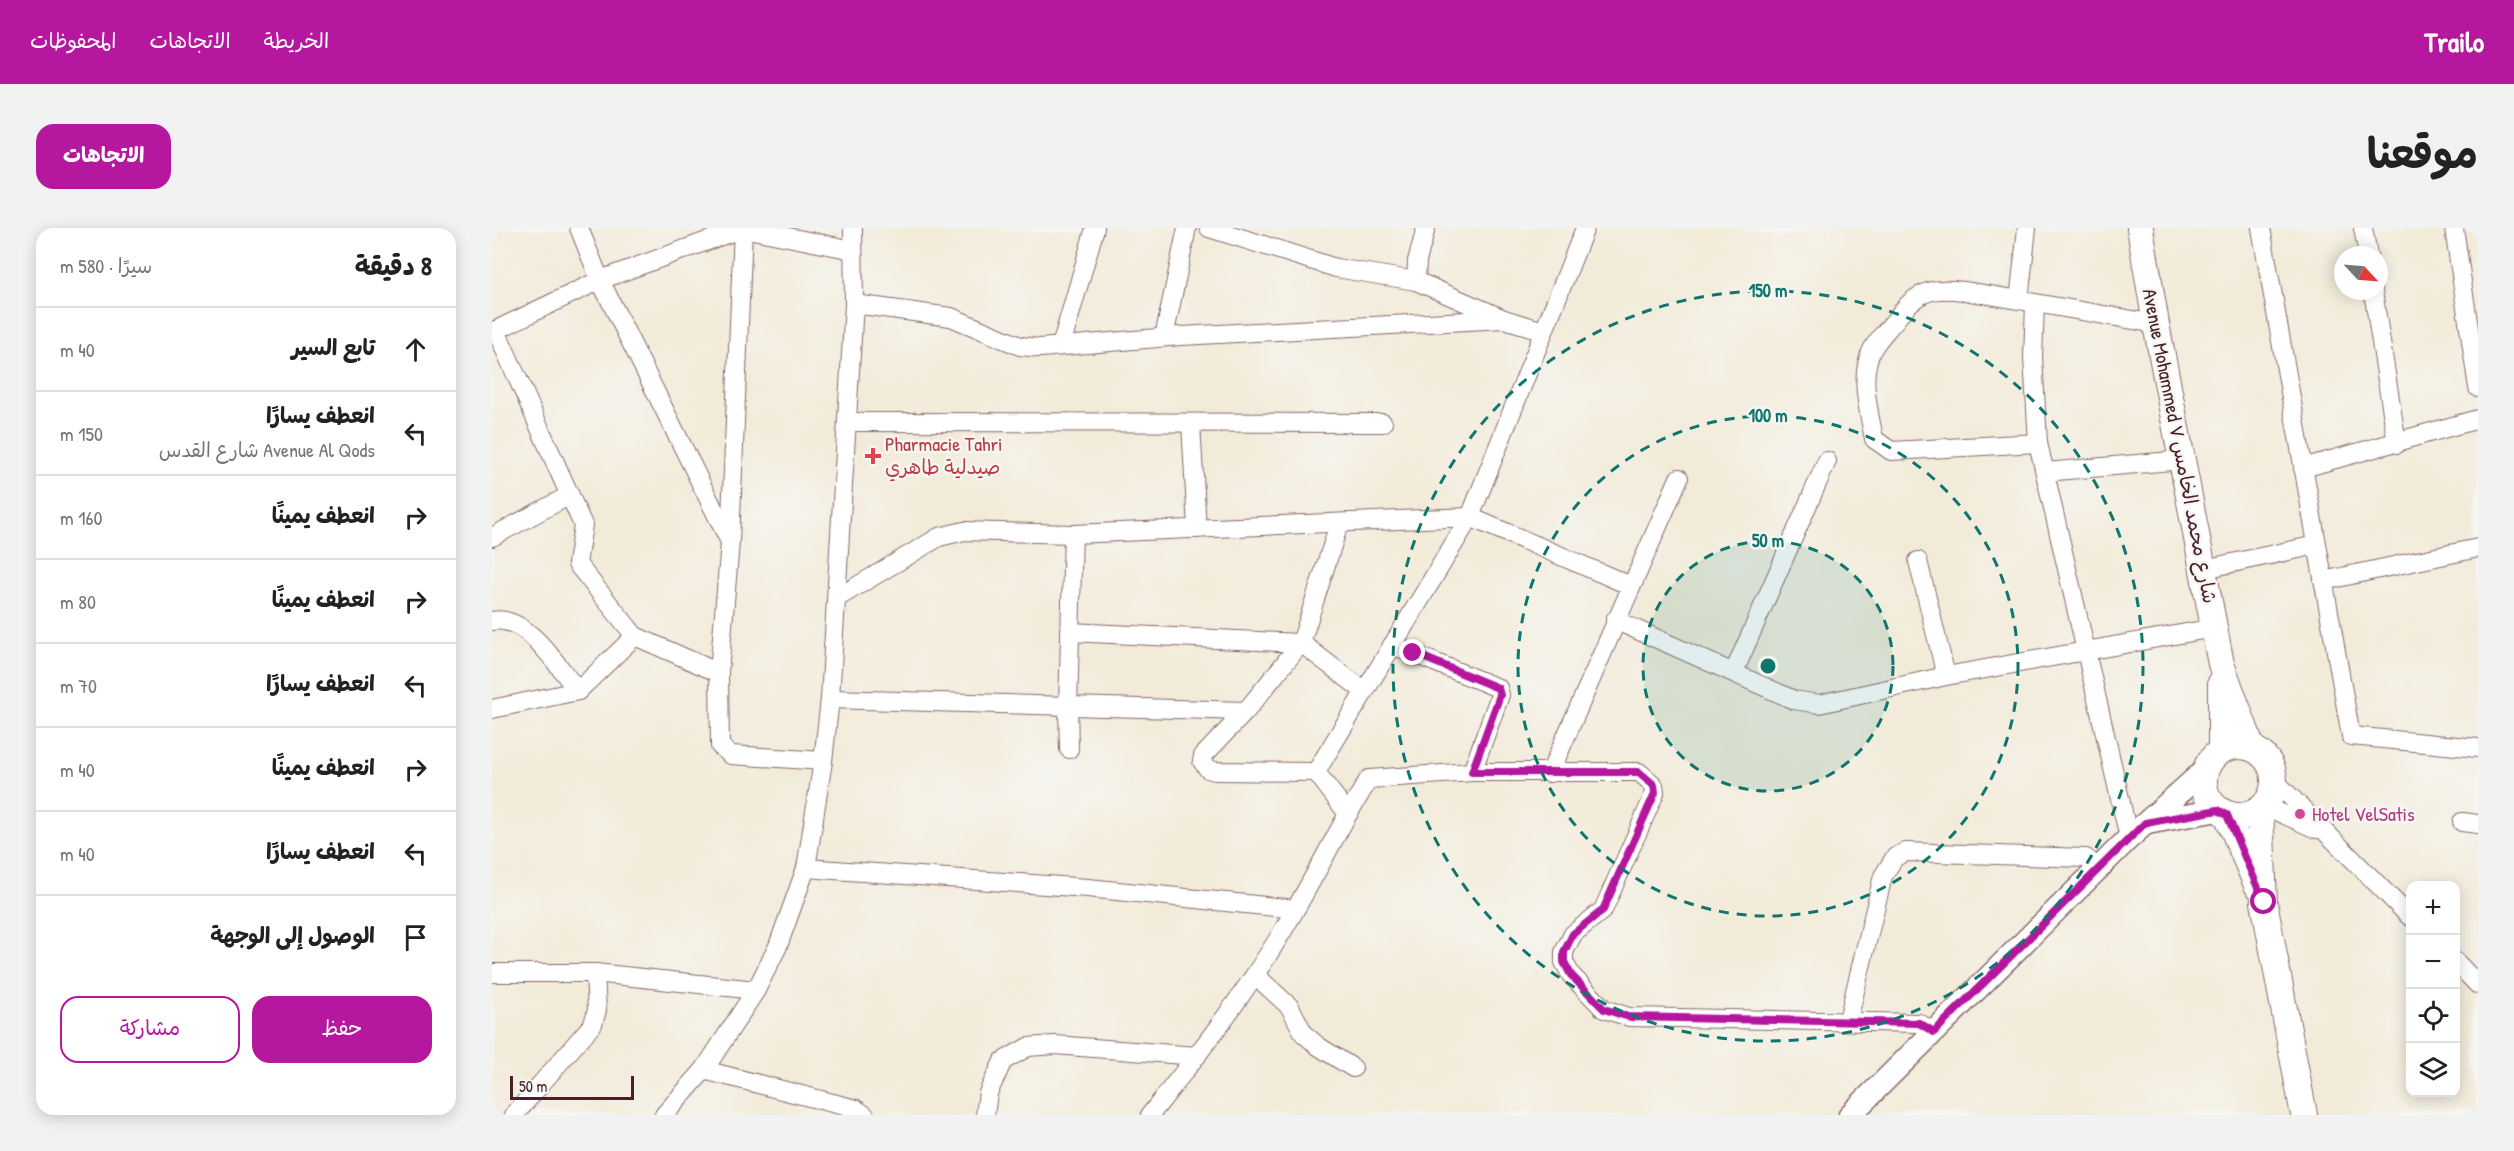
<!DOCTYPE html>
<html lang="ar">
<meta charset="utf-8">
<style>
body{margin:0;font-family:"Patrick Hand","Playpen Sans Arabic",sans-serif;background:#f2f2f2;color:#222;direction:rtl}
.controls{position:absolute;right:18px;bottom:18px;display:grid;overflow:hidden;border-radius:12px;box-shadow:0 3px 15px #0003}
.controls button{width:54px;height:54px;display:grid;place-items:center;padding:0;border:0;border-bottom:2px solid #e0e0e0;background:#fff;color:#222;font:30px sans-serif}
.compass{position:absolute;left:1842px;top:18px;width:54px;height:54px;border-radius:50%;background:#fff;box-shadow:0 3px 15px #0003;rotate:116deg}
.scale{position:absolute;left:18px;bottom:15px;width:124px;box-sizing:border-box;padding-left:6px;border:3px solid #4a1f2b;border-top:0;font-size:16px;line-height:21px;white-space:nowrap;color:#4a1f2b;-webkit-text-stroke:4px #f6f6f2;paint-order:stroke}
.stop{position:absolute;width:18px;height:18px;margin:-14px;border:4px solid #b5179e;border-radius:50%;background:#fff}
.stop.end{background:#b5179e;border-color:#fff;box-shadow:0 2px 6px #0008}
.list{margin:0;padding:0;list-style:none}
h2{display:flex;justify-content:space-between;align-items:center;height:78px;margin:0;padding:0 24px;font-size:26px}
h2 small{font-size:20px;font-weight:400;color:#767676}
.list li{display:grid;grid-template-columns:39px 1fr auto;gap:18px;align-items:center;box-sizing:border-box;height:84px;padding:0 24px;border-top:2px solid #e0e0e0}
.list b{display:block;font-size:22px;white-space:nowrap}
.list p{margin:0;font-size:20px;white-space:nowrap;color:#767676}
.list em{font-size:20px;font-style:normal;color:#767676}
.actions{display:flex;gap:12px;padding:18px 24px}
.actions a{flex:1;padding:14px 0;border:2px solid #b5179e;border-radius:18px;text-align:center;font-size:21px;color:#b5179e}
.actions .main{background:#b5179e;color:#fff}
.icon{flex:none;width:33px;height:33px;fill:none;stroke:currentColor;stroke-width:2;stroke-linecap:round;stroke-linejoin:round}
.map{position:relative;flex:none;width:1986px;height:887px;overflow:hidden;direction:ltr;border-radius:18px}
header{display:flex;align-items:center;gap:36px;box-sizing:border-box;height:84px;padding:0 30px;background:#b5179e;color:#fff}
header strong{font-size:28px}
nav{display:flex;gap:33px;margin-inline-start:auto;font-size:21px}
.intro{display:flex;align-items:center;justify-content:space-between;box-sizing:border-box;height:144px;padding:0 36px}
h1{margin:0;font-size:42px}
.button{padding:15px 27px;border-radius:18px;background:#b5179e;color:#fff;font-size:21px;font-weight:700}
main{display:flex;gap:36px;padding:0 36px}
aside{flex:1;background:#fff;border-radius:18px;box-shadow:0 3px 15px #0003}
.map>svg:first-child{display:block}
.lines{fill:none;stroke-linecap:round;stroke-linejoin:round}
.minor-casing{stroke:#856668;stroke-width:20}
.tertiary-casing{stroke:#856668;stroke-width:25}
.secondary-casing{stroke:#856668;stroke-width:28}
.minor{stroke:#fff;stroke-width:18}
.tertiary{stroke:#fff;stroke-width:22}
.secondary{stroke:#fff;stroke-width:26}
.route{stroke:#b5179e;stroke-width:8}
.ring{fill:none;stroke:#0f766e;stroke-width:3;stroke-dasharray:10 8}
.health-dot{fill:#e0444e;stroke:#f6f6f2;stroke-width:2}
.hotel-dot{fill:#d1479c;stroke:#f6f6f2;stroke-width:2}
.labels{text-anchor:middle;stroke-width:5;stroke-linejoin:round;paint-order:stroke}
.health-label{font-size:20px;fill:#be3a42;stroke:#f6f6f2;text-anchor:start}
.street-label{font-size:20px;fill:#4a1f2b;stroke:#f6f6f2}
.hotel-label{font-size:20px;fill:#b23c85;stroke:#f6f6f2;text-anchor:start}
.centre{fill:#0f766e;stroke:#f6f6f2;stroke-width:3}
.ring-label{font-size:18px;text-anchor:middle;font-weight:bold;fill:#0f766e;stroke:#f6f6f2;stroke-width:5;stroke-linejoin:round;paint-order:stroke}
</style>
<header>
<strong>Trailo</strong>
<nav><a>الخريطة</a><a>الاتجاهات</a><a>المحفوظات</a></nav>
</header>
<div class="intro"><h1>موقعنا</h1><a class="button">الاتجاهات</a></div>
<main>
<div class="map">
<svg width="1986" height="887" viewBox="0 0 1986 887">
<rect width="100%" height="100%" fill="#f6f6f2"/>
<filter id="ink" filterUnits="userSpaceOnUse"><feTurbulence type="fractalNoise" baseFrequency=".0167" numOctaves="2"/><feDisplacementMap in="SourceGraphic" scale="12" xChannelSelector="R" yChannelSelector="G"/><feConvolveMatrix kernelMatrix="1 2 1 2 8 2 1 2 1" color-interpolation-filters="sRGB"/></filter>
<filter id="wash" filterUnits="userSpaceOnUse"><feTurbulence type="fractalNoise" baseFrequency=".008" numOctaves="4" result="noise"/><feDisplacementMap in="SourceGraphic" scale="24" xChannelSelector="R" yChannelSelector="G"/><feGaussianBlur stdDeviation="1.35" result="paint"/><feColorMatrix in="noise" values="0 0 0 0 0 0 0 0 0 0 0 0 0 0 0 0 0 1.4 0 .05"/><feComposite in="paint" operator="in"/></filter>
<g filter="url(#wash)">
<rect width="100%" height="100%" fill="#f2ebd9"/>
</g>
<g filter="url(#ink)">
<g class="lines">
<defs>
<g id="minor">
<path d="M87,0l21,52 129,260"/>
<path d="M251,0l-13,314 -11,131 1,73 11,9 92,6"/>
<path d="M717,0l127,40 80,13"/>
<path d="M934,0l-9,33 -1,20 88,38 40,12"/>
<path d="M1535,0l-8,72c-21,-3 -67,-14 -87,-9 -17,4 -26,15 -36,28 -7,9 -17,19 -23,29 -15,26 -4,63 1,91l17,12 147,-8"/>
<path d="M1769,0l90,508 127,12"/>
<path d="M1871,0l5,27"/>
<path d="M1962,0l24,160"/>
<path d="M1881,63l24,153"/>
<path d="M1532,73l132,23"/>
<path d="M362,76l97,13 69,29 20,2 141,-12 323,-17"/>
<path d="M1543,76l-2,53 5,86 91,395"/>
<path d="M4,102l87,195 -6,39 58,72 84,37"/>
<path d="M0,104l108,-52 143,-52 110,22"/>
<path d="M672,109l23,-109"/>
<path d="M569,118l34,-118"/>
<path d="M356,194l535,1"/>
<path d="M699,195l6,106"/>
<path d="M1811,240l175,-49"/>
<path d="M1553,244l138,-12"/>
<path d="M0,309l78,-42"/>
<path d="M1426,333l28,115"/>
<path d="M1712,341l113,-24"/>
<path d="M1831,353l155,-33"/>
<path d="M345,370l102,-61 25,-6 109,3 397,-17 161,69"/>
<path d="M1123,392l179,80 25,4 127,-28 268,-48"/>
<path d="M0,393c35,-7 65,45 86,70"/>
<path d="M578,404l231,11 63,48"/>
<path d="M900,417l106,43 2,7 -28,77"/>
<path d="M1242,444l93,-211"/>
<path d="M338,471l416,12"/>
<path d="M0,481l86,-18 57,-55"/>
<path d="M577,521l-1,-42 5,-173"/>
<path d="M824,544l154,-255 115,-289"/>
<path d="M824,544l-101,-1 -7,-2 -6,-8 1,-5 43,-45 55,-68 38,-119"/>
<path d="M1058,545l129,-295"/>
<path d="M1783,553l135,136"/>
<path d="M1773,578l51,23"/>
<path d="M856,586l21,-35 103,-7h167l15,13 1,8 -52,117 -30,24 -9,18v10l7,13 33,34 25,8 290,6 15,9"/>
<path d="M1970,594l16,2"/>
<path d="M314,640l282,20 207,21"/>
<path d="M1964,734l22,23"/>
<path d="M0,745h103l161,17"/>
<path d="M763,747l35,32 14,27 14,12 35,22"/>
<path d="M1356,792l35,-144 12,-19 11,-5 180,6 12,11"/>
<path d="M212,842l152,39 9,6"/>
<path d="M22,887l79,-91 4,-14 -2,-37"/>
<path d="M172,887l40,-45 52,-80 22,-44 28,-78 17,-107 7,-62 24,-395 -1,-76"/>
<path d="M493,887l3,-22 15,-32 25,-14 27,-2 142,11"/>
<path d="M658,887c36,-45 72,-91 104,-139 35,-51 64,-108 94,-162l-32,-42"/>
</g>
<g id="tertiary">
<path d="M1655,595l71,-13"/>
<path d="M1358,887l279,-277 76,-68"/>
</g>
<g id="secondary">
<path d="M1648,0l16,96 65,340 31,84"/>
<circle cx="1747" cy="553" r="35"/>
<path d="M1729,523v-68"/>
<path d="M1768,582l4,92 40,213"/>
<path d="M1735,587l30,70"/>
</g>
</defs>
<use href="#minor" class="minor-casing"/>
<use href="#tertiary" class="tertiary-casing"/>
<use href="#secondary" class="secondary-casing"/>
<use href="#minor" class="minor"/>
<use href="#tertiary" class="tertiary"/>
<use href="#secondary" class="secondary"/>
</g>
</g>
<g class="lines" filter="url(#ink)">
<path class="route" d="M921,425l85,35 2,7 -28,77h167l15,13 1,8 -52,117 -30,24 -9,18v10l7,13 33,34 25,8 290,6 15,9 211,-209 73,-13 9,5 37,87"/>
</g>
<circle cx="1276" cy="438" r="125" fill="#0f766e" fill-opacity=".12"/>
<g class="ring">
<circle cx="1276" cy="438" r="125"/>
<circle cx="1276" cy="438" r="250"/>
<circle cx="1276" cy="438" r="375"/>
</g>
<path class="health-dot" d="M378 219h6v6h6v6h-6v6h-6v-6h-6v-6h6z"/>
<circle class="hotel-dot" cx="1808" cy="586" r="6"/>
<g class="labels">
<g class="health-label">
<text x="393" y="223">Pharmacie Tahri<tspan x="393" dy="23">صيدلية طاهري</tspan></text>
</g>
<g class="street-label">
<text transform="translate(1688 218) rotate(79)" y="7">Avenue Mohammed V شارع محمد الخامس</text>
</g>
<g class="hotel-label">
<text x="1820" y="593">Hotel VelSatis</text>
</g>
</g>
<circle cx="1276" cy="438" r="9" class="centre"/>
<g class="ring-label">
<text x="1276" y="69">150 m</text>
<text x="1276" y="194">100 m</text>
<text x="1276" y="319">50 m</text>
</g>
</svg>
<div class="controls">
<button>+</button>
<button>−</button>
<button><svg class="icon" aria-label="locate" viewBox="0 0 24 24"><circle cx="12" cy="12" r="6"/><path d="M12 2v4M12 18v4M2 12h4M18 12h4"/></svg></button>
<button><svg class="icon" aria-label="layers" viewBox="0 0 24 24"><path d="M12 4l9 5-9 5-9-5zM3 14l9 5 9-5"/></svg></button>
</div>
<svg class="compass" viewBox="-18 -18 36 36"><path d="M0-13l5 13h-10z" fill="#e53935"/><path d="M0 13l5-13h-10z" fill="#767676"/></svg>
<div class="scale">50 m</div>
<div class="stop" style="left:1772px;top:674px"></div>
<div class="stop end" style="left:921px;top:425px"></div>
</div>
<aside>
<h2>8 دقيقة<small>سيرًا · 580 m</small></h2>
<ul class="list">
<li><svg class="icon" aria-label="ahead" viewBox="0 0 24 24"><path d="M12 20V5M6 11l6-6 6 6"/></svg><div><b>تابع السير</b></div><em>40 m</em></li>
<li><svg class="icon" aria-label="left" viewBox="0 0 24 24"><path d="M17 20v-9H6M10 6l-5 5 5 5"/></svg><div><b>انعطف يسارًا</b><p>Avenue Al Qods شارع القدس</p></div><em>150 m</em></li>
<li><svg class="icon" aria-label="right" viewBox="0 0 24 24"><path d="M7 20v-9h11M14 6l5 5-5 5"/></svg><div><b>انعطف يمينًا</b></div><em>160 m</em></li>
<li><svg class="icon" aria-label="right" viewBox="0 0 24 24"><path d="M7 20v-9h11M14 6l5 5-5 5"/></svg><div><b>انعطف يمينًا</b></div><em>80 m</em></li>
<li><svg class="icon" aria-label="left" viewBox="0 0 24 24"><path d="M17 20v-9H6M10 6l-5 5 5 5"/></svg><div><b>انعطف يسارًا</b></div><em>70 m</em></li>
<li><svg class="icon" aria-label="right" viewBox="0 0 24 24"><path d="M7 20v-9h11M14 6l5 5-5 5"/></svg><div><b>انعطف يمينًا</b></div><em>40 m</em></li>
<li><svg class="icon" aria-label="left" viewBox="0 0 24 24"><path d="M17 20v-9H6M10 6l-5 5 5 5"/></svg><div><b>انعطف يسارًا</b></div><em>40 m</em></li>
<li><svg class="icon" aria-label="arrive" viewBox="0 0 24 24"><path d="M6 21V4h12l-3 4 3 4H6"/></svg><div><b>الوصول إلى الوجهة</b></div></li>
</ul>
<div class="actions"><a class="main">حفظ</a><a>مشاركة</a></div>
</aside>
</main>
